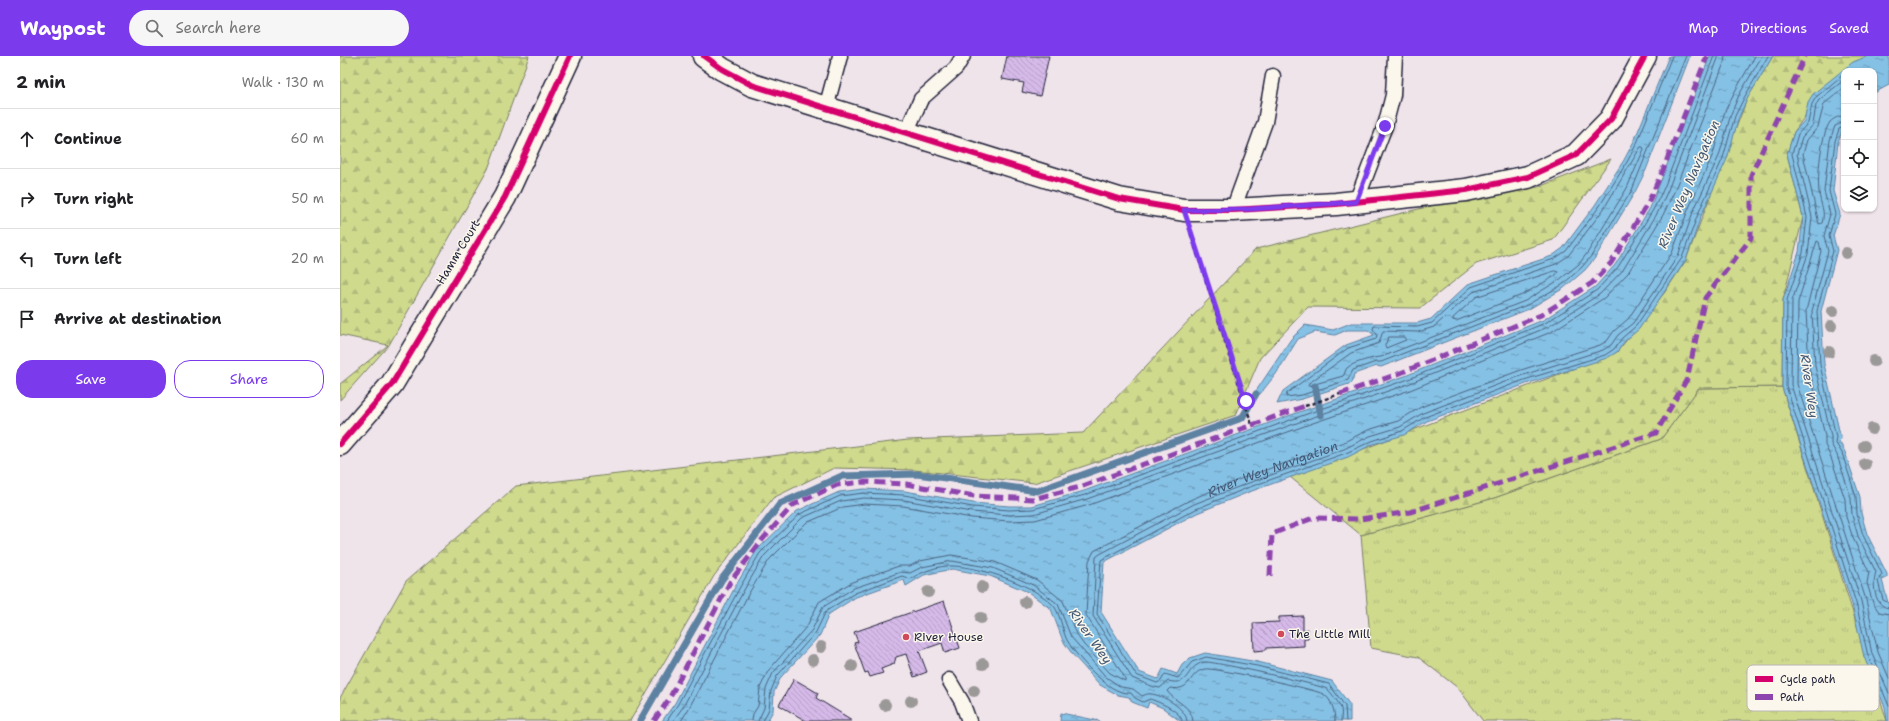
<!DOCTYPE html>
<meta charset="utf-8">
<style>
body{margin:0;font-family:"Shantell Sans",sans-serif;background:#f6f6f6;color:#202124}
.controls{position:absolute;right:12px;top:12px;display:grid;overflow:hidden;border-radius:8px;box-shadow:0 1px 3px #0004}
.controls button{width:36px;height:36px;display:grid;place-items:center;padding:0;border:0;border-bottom:1px solid #e0e0e0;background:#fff;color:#202124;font:20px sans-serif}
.stop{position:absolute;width:12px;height:12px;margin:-9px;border:3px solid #7c3aed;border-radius:50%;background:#fff}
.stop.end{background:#7c3aed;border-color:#fff;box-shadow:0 1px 4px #0008}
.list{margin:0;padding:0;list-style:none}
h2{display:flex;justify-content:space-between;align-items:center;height:52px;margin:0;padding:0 16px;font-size:17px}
h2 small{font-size:13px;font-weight:400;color:#757577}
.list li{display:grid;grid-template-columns:26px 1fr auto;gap:12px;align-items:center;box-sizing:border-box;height:60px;padding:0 16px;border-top:1px solid #e0e0e0}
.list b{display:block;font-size:15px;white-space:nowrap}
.list em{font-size:13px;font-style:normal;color:#757577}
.actions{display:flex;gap:8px;padding:12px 16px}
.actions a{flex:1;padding:9px 0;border:1px solid #7c3aed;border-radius:16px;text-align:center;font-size:14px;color:#7c3aed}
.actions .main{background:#7c3aed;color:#fff}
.icon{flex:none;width:22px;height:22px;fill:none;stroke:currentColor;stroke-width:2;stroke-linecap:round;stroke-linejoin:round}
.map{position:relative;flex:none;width:1549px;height:665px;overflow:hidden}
header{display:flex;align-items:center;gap:24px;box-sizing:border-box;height:56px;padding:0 20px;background:#7c3aed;color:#fff}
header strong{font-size:19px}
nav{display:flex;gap:22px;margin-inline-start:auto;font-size:14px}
.search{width:280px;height:36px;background:#f6f6f6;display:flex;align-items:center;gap:10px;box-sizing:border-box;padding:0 14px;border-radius:22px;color:#757577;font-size:15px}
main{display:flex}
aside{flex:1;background:#fff}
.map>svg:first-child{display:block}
.grass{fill:url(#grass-tufts);stroke:#787e64}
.forest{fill:url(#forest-firs);stroke:#787e64}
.water{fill:url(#water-ripples);stroke:#5d81a1}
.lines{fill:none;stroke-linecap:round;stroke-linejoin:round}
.shore{stroke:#4a627f;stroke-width:1}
.stream{stroke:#5d81a1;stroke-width:7}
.building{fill:url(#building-back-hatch);stroke:#22223b}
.lane-casing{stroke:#22223b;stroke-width:17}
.street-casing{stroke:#22223b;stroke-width:25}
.path{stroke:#22223b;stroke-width:2.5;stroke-dasharray:4 3;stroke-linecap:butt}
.lane{stroke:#fbf7ec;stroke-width:14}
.street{stroke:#fbf7ec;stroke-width:22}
.quiet{stroke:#8e44ad;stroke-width:5;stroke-dasharray:10 5;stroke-linecap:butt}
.cycleway-casing{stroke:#fbf7ec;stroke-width:8}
.cycleway{stroke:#d6006c;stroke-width:6}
.tree{fill:#9b9898}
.route{stroke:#7c3aed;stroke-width:5}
.poi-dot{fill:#d1495b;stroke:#fbf7ec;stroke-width:1.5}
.labels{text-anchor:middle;stroke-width:3;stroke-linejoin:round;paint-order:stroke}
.street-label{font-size:12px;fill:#22223b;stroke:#fbf7ec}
.poi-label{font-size:12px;fill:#22223b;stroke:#fbf7ec;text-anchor:start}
.water-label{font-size:13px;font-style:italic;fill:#455a76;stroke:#fbf7ec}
.key{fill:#fbf7ec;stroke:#bab7b7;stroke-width:1}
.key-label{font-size:11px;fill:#22223b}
</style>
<header>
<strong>Waypost</strong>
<div class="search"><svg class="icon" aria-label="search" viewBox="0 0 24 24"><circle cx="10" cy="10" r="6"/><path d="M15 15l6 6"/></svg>Search here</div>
<nav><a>Map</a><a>Directions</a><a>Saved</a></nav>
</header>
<main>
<aside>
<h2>2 min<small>Walk · 130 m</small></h2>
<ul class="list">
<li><svg class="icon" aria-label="ahead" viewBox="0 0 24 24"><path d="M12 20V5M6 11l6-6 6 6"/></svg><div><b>Continue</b></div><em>60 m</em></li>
<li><svg class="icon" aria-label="right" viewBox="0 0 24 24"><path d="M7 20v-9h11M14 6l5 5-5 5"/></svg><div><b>Turn right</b></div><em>50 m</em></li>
<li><svg class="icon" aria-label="left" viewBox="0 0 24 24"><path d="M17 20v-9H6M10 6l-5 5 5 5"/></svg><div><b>Turn left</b></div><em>20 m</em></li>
<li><svg class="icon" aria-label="arrive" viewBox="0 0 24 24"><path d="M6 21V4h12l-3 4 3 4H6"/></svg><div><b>Arrive at destination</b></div></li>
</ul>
<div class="actions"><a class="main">Save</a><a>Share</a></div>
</aside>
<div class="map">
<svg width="1549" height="665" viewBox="0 0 1549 665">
<defs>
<pattern id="grass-tufts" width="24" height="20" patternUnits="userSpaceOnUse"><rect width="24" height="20" fill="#cfda8d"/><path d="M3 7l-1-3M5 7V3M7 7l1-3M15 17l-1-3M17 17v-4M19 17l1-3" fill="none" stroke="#b1bb7b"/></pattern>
<pattern id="forest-firs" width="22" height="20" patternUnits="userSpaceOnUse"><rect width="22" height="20" fill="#cfda8d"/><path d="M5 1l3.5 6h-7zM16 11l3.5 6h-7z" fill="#b1bb7b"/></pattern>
<pattern id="water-ripples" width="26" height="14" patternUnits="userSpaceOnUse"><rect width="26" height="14" fill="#85c1e5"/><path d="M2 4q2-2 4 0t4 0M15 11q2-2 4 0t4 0" fill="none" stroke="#6c9cbb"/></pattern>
<pattern id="building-back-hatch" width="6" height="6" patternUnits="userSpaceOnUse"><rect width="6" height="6" fill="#d5b9e8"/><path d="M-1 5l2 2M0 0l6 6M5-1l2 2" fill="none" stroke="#b79fc8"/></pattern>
</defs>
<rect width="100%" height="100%" fill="#f0e4eb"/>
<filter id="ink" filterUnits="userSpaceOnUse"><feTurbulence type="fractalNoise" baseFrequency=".025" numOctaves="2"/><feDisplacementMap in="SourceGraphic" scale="8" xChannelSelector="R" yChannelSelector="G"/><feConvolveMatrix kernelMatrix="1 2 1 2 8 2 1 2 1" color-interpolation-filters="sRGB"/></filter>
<g filter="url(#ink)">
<path class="grass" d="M1442,331l105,334h-404l-25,-33 -40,-31 -47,-9 -10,-113 133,-37 167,-59 38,-51z"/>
<g class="forest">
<path d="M0,0h189l-41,113 -99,176 -49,55v-16l48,-39 -48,-10z"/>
<path d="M1433,0h106l-35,15 -25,25 -25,36 -7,22 16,63 -20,83 -1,87 -83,1 -38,51 -167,59 -133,37 -71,-58 327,-125 48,-60 21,-32 61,-161z"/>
<path d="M1271,103l-58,81 -77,24 -56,44 -112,-1 -48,51 -24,57 -202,68 -120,-13 -80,-2 -61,30 -59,78 -84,145h-290v-23l66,-117 110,-95 392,-46 175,-7 173,-184 191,-47 91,-15z"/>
</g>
<g class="water">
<path d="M1329,0h21l-44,114 -11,22 -40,66 -10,12 -21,18 -35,21 -148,58 -4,-1 -23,8 -2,9 -50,16 -25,5 6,-13 63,-46 28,-10 -6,-5h-21l-12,5 -20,-3 -17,7 -22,35 -16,20h-4v-3l35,-52 14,-14 28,5 18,-7h66l14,-4 37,-35 84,-28 11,-8 32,-43 29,-45 10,-19z"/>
<path d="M1370,0h63l-26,43 -8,18 -12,42 -26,57 -15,44 -47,69 -14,12 -8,11 -10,6 -81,26 -99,37 -23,14 -31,9 -25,13 -99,35 -52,21 -93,49 -3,50 38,60 19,7 5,-10 14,5 5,-9 8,-7 15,-5 53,9 74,19 18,24v16h-170l-17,-13 -14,-6 -2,6 -15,-6 -3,-5 -11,-2 -18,-10 -27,-30 -10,-14 -12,-32 -23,-17 -38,-16 -38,-7 -28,6 -18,11 -2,-6 -48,17 -27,17 -9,21 -39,42 -7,15 -1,19 -6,10h-105l13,-18 61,-118 21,-35 40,-39 42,-19 25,-3 41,2 68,12 36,3h23l52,-15 218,-80 103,-35 138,-56 52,-33 20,-22 35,-57z"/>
<path d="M1528,0h21v29l-15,8v-22h-30v55l-6,16 -5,49 7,23 -7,22 4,14 -16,61 3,53 17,75 -2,2 6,11 15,45 1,16 6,21 20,40v4l-5,2 7,26v115h-2l-2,-14 -21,-50 -12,-53 -70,-217 1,-87 16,-48 4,-35 -16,-63 7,-22 10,-11 4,-19 5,-8 40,-32z"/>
<path d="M721,657l39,8h-40z"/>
</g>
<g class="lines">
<g class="shore">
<path d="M1332,0l-35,87 -10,19 -28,45 -33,44 -12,8 -83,28 -39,36 -15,4 -43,-1 -1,3 4,5 -1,5 -28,9 -61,45 -1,4 16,-2 46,-15 5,-10 23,-8h5l146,-57 35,-20 20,-18 10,-12 40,-65 54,-134"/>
<path d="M1504,18l-28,23 -4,7 -4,19 -10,11 -6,20 15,63 -4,36 -16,47 -1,86 70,217 12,53 21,50"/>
<path d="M1504,24l-25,20 -3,5 -3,20 -11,12 -5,17 15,63 -4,37 -16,47 -1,84 70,216 11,53 17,39"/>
<path d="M1504,32l-20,16 -6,23 -11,13 -4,14 16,70 3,-1c4,-13 -2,-18 -3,-31 -2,-15 2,-57 11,-70 4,-4 9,-6 14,-6"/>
<path d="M1504,66l-9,4 -5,14 -6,51 6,23 -6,22 4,15 -16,60 3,55 16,70v8l6,11 14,43 1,17 6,21 18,36c-4,11 -2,35 13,36"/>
<path d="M1504,71l-5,2 -4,12 -6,50 6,23 -6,22 4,15 -16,60 3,54 16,72 -1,5 7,11 14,44 1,17 6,21 19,39 -4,7 5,19 6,3"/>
<path d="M1301,91h2l1,2 -17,39 -39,64 -9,12 -20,16 -34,21 -144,56c-7,0 -29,6 -34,11 -2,2 -2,6 -4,8l-35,10 1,-3 42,-30 28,-10 4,-12 35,1 16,-5 39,-35 83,-28 12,-8 35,-46z"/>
<path d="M1215,215l3,1 -3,4 -33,19 -66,26 -3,-1v-2l23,-21z"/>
<path d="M1049,281h15l2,3 -20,8 -1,-2z"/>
<path d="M1549,558l-10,-2 -6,-9 -6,-20 2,-11 -16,-34 -7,-21 -1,-18 -14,-41 -6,-13v-9l-16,-69 -3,-56 15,-60 -2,-9 -2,-1 -19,61 -1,82 69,216 12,52 11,26"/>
<path d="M327,665l11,-17 62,-117 20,-34 40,-39 40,-18 24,-3 40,2 69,12 36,3 24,-1 52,-14 219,-80 102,-35 139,-57 52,-33 21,-23 35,-57 11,-22 50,-132"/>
<path d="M333,665l10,-14 61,-117 20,-34 38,-38 39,-17 23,-3 40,2 68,12 37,3 25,-1 53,-15 218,-79 103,-36 140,-57 52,-33 23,-24 35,-58 10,-22 51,-134"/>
<path d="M341,665l7,-11 61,-117 20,-33 37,-37 37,-16 21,-3 39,2 69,12 37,3 26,-1 54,-15 218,-80 103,-35 141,-58 53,-34 24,-25 35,-58 11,-23 50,-129 1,-7"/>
<path id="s1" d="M412,665l1,-7 5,-8 2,-18 8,-17 39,-45 12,-24 33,-20 47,-16h11l10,-5 31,-6 44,7 42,18 26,21 13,33 8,11 26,28 15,8v-3l-39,-63 3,-54 5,-10 98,-52 51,-21 99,-35 26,-13 30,-9 23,-14 100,-37 79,-25 7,-4 7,-10 14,-12 44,-66 16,-43 25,-56 12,-43 9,-18 21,-37"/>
<path d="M418,665l6,-13 2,-19 7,-16 39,-43 11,-23 31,-19 47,-16 9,1 12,-6 30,-6 41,7 40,17 25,19 13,33 35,40 15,10 12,2 9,7c3,-1 6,-3 9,-2 12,1 35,14 36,27"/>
<path d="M423,665l6,-12 2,-18 6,-15 39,-44 10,-21 29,-18 47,-17 8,3c12,-7 28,-14 43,-13 28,1 82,19 101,40 6,8 8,22 12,32 7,15 37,48 53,53 4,2 8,2 12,2l4,5 8,4 7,-3c9,3 31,12 32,22"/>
<path d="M853,665c-1,-16 -19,-19 -26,-30l3,-3c23,4 18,-16 35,-19 8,-2 110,20 118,25 9,5 12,18 12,27"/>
<path d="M1001,665c0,-4 1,-8 0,-12 -1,-5 -10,-17 -14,-20 -7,-4 -114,-28 -122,-27 -21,4 -13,25 -37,19l-8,7 -6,-1 -22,-9 -39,-62 3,-59 4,-3 94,-50 52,-20 98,-35 26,-13 30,-9 23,-14 100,-38 80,-25 8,-5 7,-10 15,-12 45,-67 15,-44 26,-56 12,-42 8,-19 23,-39"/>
<path d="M1006,665l-1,-15 -16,-22 -72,-18 -51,-9 -14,5 -14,16 -13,-4 -4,7 -4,2 -21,-8 -39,-61 4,-54 95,-51 51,-21 99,-35 26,-12 30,-10 23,-14 99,-37 81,-25 9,-6 8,-11 14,-12 46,-68 16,-44 25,-56 12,-42 9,-18 24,-42"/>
</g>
<g class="stream">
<path d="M975,330l6,29"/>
<path d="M300,665l82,-142 58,-75 62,-28 75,-2 120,17 205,-73 14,-24"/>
</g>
</g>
<g class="building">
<path d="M667,0h42l-9,40 -18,-4 2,-9 -22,-4z"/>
<path d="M604,545l16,47 -15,5 -3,-10 -23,8 8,21 -13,5 -8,-23 -10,3 -2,7 -13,5 2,4 -13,4 -2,-5 -3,1 -11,-30 4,-1 -4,-10z"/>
<path d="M963,560v14l5,-1v9h-4v8l-38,2v2l-12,1 -1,-28 26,-1v-5z"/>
<path d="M454,623l24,14 -2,5 36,22 -1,1h-45l-27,-16z"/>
</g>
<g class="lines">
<defs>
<g id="lane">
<path d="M486,52l14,-52"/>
<path d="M566,77l15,-34 35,-31 7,-12"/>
<path d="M1016,146l29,-76 8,-31 2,-39"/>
<path d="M893,154l32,-88 8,-46"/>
<path d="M609,624l13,22 7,19"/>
</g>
<g id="street">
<path d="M364,0l18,13 30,16 367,114 65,11h49l103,-6 130,-14 62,-13 48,-22 35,-36 34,-63"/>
<path d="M0,388l52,-60 113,-187 65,-141"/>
</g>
</defs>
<use href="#lane" class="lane-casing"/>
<use href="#street" class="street-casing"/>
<g class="path">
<path d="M851,177l61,192"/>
<path d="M965,350l35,-12"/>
</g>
<use href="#lane" class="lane"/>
<use href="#street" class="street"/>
<g class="quiet">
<path d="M1000,338l58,-20 143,-59 51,-32 19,-20 36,-58 16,-35 44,-114"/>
<path d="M930,520l2,-42 41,-16 47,1 50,-7 246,-79 31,-54 18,-81 46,-60v-63l54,-119"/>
<path d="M314,665l15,-22 61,-117 32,-42 31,-35 44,-20 26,-3 43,2 68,12 59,3 47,-12 225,-81"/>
</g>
<defs>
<g id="cycleway">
<path d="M364,0l18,13 30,16 367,114 65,11h49l103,-6 130,-14 62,-13 48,-22 35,-36 34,-63"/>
<path d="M0,388l52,-60 113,-187 65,-141"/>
</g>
</defs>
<use href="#cycleway" class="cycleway-casing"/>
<use href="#cycleway" class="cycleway"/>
</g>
<g class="tree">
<circle cx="1506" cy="197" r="6"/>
<circle cx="1493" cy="255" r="6"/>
<circle cx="1491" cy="270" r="6"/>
<circle cx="1489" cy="296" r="6"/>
<circle cx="1534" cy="305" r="6"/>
<circle cx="1532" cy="373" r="6"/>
<circle cx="1524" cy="390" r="6"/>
<circle cx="1525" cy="408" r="6"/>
<circle cx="642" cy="531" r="6"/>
<circle cx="588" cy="536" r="6"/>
<circle cx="685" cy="546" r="6"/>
<circle cx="641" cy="562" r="6"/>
<circle cx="481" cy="591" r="6"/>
<circle cx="473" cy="604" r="6"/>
<circle cx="643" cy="608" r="6"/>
<circle cx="512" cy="610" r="6"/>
<circle cx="634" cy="635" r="6"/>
<circle cx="571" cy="645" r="6"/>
<circle cx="545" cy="649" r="6"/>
</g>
</g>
<g class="lines" filter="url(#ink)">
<path class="route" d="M906,345l-62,-191 67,-1 105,-7 29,-76"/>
</g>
<g class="poi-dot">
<circle cx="941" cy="578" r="4"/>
<circle cx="566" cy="581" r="4"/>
</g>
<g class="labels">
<g class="street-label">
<text transform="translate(118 196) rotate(-59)" y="4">Hamm Court</text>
</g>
<g class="poi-label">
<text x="949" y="582">The Little Mill</text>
<text x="574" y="585">River House</text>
</g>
<g class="water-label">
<text transform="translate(1348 128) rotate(-67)" y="5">River Wey Navigation</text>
<text transform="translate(1470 330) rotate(82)" y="5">River Wey</text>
<text dy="5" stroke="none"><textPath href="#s1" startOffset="849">River Wey Navigation</textPath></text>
<text transform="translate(751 580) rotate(55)" y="5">River Wey</text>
</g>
</g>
<rect x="1407" y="609" width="132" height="46" rx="6" class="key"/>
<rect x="1415" y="620" width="18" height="6" fill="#d6006c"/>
<rect x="1415" y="638" width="18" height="6" fill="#8e44ad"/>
<g class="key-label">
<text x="1440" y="627">Cycle path</text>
<text x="1440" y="645">Path</text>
</g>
</svg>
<div class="controls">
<button>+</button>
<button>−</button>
<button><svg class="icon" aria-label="locate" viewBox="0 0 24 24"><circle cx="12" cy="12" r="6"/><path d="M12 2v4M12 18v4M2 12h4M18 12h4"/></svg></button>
<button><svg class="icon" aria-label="layers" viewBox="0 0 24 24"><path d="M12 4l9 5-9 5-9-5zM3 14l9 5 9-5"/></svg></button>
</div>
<div class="stop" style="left:906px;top:345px"></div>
<div class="stop end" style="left:1045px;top:70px"></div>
</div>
</main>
